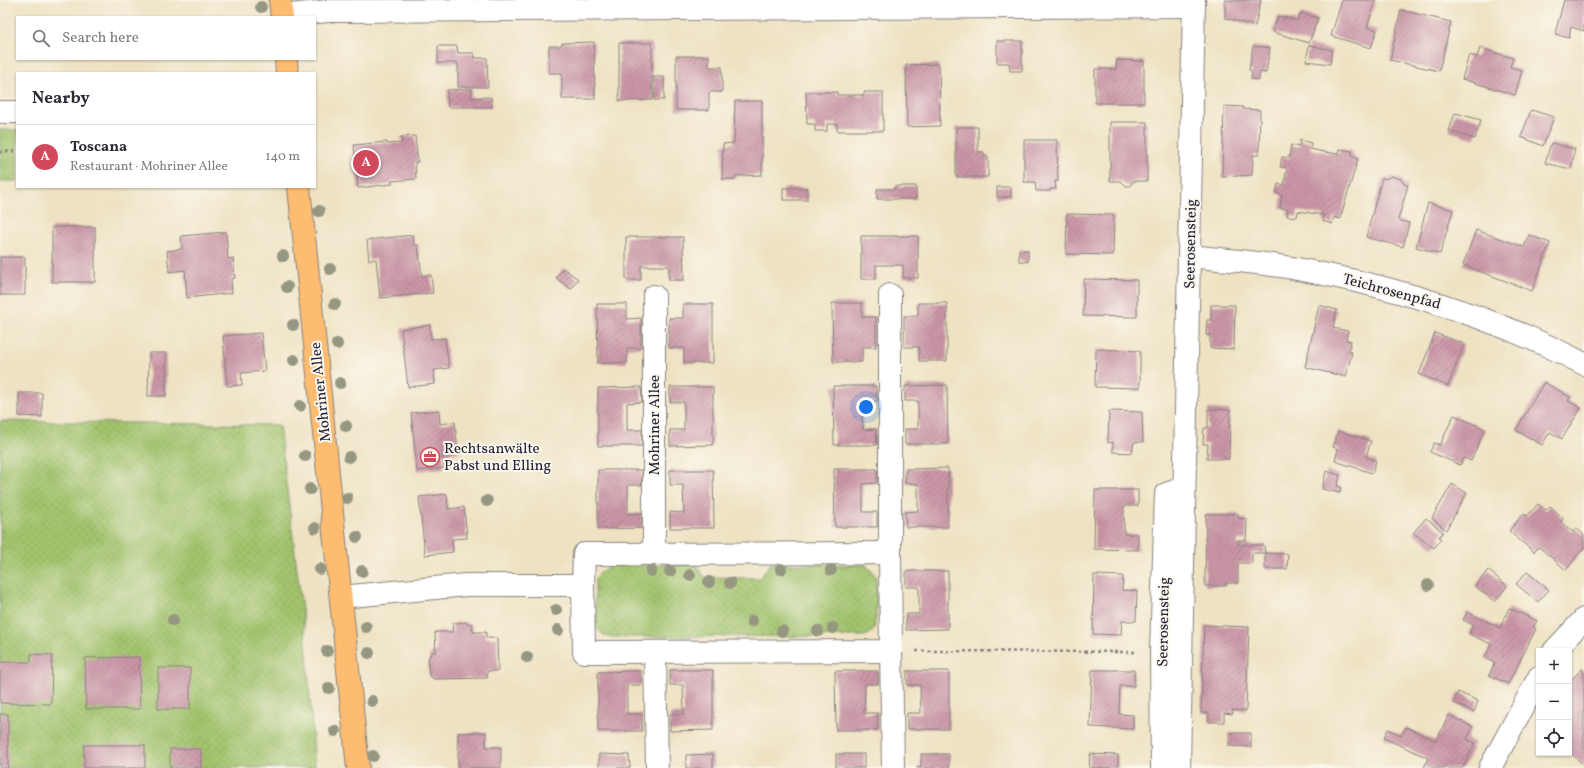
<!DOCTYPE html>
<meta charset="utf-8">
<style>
body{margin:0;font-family:Vollkorn,serif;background:#f2f2f3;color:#2b2b33}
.controls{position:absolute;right:12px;bottom:12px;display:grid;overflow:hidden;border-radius:0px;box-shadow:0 1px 3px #0004}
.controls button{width:36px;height:36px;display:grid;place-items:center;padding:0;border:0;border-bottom:1px solid #e1e1e2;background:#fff;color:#2b2b33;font:20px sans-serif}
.you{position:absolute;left:866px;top:407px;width:14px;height:14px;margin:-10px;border:3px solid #fff;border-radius:50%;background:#1a73e8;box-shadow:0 0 0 6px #1a73e833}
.badge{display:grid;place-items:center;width:26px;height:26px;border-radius:50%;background:#d1495b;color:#fff;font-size:13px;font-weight:700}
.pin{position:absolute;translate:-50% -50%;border:2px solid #fff;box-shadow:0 1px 4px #0006}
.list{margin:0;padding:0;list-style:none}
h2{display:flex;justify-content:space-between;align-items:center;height:52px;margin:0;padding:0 16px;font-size:17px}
h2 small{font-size:13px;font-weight:400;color:#7c7c81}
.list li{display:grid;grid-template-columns:26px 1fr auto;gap:12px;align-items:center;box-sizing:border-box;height:64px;padding:0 16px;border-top:1px solid #e1e1e2}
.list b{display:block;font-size:15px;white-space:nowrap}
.list p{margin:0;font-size:13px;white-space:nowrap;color:#7c7c81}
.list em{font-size:13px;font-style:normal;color:#7c7c81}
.icon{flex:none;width:22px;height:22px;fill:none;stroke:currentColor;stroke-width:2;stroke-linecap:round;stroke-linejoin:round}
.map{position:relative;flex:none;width:1584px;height:768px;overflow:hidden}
.search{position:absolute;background:#fff;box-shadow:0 1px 3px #0004;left:16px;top:16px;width:300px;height:44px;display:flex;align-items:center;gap:10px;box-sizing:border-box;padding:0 14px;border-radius:0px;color:#7c7c81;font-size:15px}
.panel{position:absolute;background:#fff;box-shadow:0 1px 3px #0004;left:16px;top:72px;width:300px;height:116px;border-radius:0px}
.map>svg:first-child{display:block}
.grass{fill:url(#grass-dots);stroke:#627254}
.building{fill:url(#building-hatch)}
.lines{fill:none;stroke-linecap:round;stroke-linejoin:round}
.minor-casing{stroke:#88827e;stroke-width:24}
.major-casing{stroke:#88827e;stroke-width:24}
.path{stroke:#88827e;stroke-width:2.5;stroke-dasharray:3 3;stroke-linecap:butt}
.minor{stroke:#fff;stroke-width:22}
.major{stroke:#fdbc70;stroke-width:22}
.tree{fill:#969781}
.labels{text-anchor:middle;stroke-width:4;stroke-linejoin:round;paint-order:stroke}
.street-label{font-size:15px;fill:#22223b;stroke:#fbf7ec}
.poi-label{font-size:15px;fill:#22223b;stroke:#fbf7ec;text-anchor:start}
</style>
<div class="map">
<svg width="1584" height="768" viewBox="0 0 1584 768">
<defs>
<pattern id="grass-dots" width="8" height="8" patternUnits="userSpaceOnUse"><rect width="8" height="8" fill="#a1c36c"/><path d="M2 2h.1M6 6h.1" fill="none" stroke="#8aa75e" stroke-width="1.8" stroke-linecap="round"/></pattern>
<pattern id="building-hatch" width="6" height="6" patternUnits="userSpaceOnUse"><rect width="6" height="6" fill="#cb96a7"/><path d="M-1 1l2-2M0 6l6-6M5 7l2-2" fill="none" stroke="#a47a89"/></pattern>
</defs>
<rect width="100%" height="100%" fill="#fbf7ec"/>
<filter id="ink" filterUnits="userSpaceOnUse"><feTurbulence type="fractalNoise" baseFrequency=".025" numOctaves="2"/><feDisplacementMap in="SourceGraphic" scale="8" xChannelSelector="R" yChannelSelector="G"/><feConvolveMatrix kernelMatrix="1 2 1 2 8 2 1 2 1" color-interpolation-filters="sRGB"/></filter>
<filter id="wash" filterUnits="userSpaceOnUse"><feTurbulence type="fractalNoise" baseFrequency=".012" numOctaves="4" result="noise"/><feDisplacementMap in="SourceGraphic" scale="16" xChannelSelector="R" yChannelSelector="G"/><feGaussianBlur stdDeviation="0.9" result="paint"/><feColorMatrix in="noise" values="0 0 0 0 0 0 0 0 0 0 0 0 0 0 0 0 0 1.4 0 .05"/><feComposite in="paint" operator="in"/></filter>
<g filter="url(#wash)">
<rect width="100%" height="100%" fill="#eee2c2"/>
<g class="grass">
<rect x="0" y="130" width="17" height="51"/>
<path d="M0,421l279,4 27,217 9,126h-315z"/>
<path d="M696,564l8,13 56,1 10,-14 96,1 10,11c0,11 2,45 -3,54 -2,5 -8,6 -13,6l-252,1 -7,-4 -6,-7v-48l7,-7 8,-5z"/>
</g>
<g id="blocks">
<g class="building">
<path d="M1225,0h36l-6,26 -30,-8z"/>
<path d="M1342,0h34l-9,27 10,3 -6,18 -40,-12z"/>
<path d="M1564,0h20v31l-13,-4 -2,11 -14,-4z"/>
<path d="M1401,10l50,12 -12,49 -49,-11z"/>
<path d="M1301,13l17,5 -9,25 -36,-11 5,-16 19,5z"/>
<path d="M997,41h25v30h-12l-1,-8h-12z"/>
<path d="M594,42l1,57h-33v-26h-13v-27h12l1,-3z"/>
<path d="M619,43h33v57l-33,1z"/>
<path d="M1309,45l23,5 -2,14 -24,-3z"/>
<path d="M438,46h19l1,7h16l1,5h12l1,29h-30v-24h-20z"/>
<path d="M1253,46l17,2 -4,25 -6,-1 -1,8 -8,-1 1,-8 -3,-1z"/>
<path d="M1480,48l33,10 -3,9 12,3 -7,25 -53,-16 7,-24 8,2z"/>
<path d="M676,56h33v11h13v25h-13v18h-33z"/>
<path d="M1117,60l27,1v42h-49v-34h21z"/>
<path d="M939,64l1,62 -33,1 -1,-62z"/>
<rect x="654" y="77" width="10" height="23"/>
<path d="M472,89l-1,9 20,-1 1,10h-44l-1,-17z"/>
<path d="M806,92h31v3h27v-3h19v39h-46v-7h-10v7h-12v-7h-8z"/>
<path d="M735,101h27v74l-26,1 -1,3h-13l1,-35 11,-1z"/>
<path d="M1224,106l19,1v2l17,1 -1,45h-6l-1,20 -30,2z"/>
<path d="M1531,110l23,7 -11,29 -22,-9z"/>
<path d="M1455,113l26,7 -6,19 -26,-8z"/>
<path d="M1110,122h37v59h-13l-4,5h-4l-5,-5h-11z"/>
<path d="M956,127h22v25h6v4h4v21h-32z"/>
<path d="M415,136l3,26h-3l1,17 -24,2v3l-34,4 -4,-43 33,-3v2l15,-1 -1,-6z"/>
<path d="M1024,140h33l1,41h-3l1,8h-6v2h-14l-1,-9h-11z"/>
<path d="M1300,140l11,3 -1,6 14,3 15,2 1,-5 12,2v5l6,3 -18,60 -6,-2 -2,7 -9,-3 1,-6 -26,-4 -1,6 -10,-1 1,-7 -8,-1 2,-13 -6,-2 2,-9 6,1 3,-17 -7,-1 2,-10 7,1 2,-13 8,2z"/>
<path d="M1551,143l24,6 -4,20 -26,-6z"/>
<path d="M1391,176l10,3 3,5 4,1 -10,35 11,3 -6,24 -37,-10 16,-59 4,1z"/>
<path d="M895,186h21v13h-39v-10h18z"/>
<rect x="997" y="187" width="14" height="10"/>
<rect x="783" y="188" width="24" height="12"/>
<path d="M1428,203l25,7 -13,44 -24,-7z"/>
<path d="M1067,214l47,1 -1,40 -47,-1z"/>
<rect x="52" y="227" width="43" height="55"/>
<path d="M1476,230l48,17 5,-12 21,8 -18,48 -69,-26z"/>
<path d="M226,232l2,27 5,-1 2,20 -4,1 1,14 -45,5 -2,-28 -16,2 -2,-21 15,-2 -1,-13z"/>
<path d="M413,235l1,10h4l4,31 9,-1 2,18 -53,5 -4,-39 -7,1 -2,-20z"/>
<path d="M861,236h57v42h-15v-13h-27v14h-15z"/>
<path d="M626,237h57l1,43h-15v-14h-28v14h-15z"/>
<path d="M1019,250h9v12l-9,-1z"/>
<rect x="0" y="257" width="25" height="38"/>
<path d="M563,268l15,11 -7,10 -15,-11z"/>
<path d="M1084,279l53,1v37l-54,-1z"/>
<path d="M832,303h30v14h14v30h-14v15h-29z"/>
<path d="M918,303h29v58h-28v-14h-15v-31h14z"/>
<path d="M597,304h30v15l14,-1v30h-14v15h-29z"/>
<path d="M683,304h30v59h-29v-15h-15v-30h14z"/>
<path d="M1211,305h24l-1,44 -24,-1v-13h-4l1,-15h4z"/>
<path d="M1319,305l18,5 -4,18 15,3 -2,9 5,1 -2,10 3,1 -6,25 -41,-10z"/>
<path d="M430,325l1,14 14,-1 4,30 -15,2 1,14 -27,3 -7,-58z"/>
<path d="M261,333l4,38 -24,2 1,12 -15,1 -4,-50z"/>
<path d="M1435,333l29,11 -16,42 -29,-12z"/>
<path d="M1096,349l44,2v37l-45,-1z"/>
<path d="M149,353h17v43h-18z"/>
<path d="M1544,382l26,15 -2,4 13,7 -19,31 -12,-7 -8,13 -26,-15z"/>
<path d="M947,385l1,59h-43v-15h13v-28h-13v-15z"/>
<path d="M833,386h43l1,15h-15v14l1,15 13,-1 1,16h-43z"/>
<path d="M641,387l1,15 -15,1v27h15v16h-44v-58z"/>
<path d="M670,387h43v58l-43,1v-16h14v-28h-14z"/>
<path d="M19,393h23v24l-23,-1z"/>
<path d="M1208,409l22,1 -1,49h-22l1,-15h-5l1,-16h4z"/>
<path d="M439,410l1,14 15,-2 3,30 -15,2 1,14 -27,3 -6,-58z"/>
<path d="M1109,411l33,1 1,30h-9l-2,11 -19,-1v-10l-5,1z"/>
<path d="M1454,415l31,14 -14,32 -7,-3 -4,7 -30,-13 4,-9 6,2z"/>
<path d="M1338,431l33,10 -5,16 10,4 -4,12 -37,-12 3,-12 -5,-2z"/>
<path d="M948,468v59h-42l-1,-15 13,-1v-27l-13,-1 1,-14z"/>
<path d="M834,469h43v14l-14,1v28h14v15h-42z"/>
<path d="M598,470h44v15h-14v29l14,-1v15l-44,1z"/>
<path d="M670,470h43l1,58h-44v-16l14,1 -1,-28h-13z"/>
<path d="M1326,471l14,4 -3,11 4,1 -1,6 -18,-4z"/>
<path d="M1452,484l15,9 -21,37 -14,-12z"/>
<path d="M1095,490h43v16h-14v28h14v16l-44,-1z"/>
<path d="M447,494l1,15 16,-2 3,31 -15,1 1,13 -28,3 -6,-58z"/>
<path d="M1538,504l8,6 4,-4 13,12 -2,4 12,10 3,-4 8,7v13l-18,22 -27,-23 -5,5 -25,-21 14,-17 4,2z"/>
<path d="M1206,514h33l-1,4 9,1 -1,21h-8v5h26l1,8h-13v10h-14v20h-12v3h-21z"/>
<path d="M1426,518l17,14 -4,5 2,2 -7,9 -21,-15z"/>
<path d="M1265,553l23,1 -1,15h-22z"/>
<path d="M1488,570l19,16 -12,16 -20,-16z"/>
<path d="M906,571h42v58l-42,1v-16h13v-27h-13z"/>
<path d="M1527,572l22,18 -11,12 -22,-18z"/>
<path d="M1094,575l29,1 -1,14 15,1 -1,30h-14l-1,14 -28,-1z"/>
<path d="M1509,608l28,13 -4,6 3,2 -28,55 -19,-9 6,-12 -10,-5 6,-14 -22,-10 4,-9 -10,-5 4,-8 33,16z"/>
<path d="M466,622l1,2h5l1,8h13v6h11l1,33h-11v7l-53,1 -5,-4 -1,-11 1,-7 3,-5h4l-1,-20h17l1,-9z"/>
<path d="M1204,625l45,2 -3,84 -14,-1 1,4 -9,-1v9h-15v-9h-8z"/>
<path d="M31,654l21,1 -1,49 -51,-1v-41h31z"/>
<path d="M139,657l1,52h-54l-1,-51z"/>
<rect x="158" y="668" width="32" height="41"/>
<path d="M1582,669l2,4v92l-15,-13v-70z"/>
<path d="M670,670h43v60l-43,1v-17h14l-1,-29h-13z"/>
<path d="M1092,670h42v16h-14l-1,28 14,1v14l-43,-2z"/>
<path d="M641,671v14h-14v29h15v17h-44v-59z"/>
<path d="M835,671h43v13h-13l-1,29h14v17h-42z"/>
<path d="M907,671h42v58h-42v-16h14l-1,-28h-13z"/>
<path d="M1458,692l20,9 -4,11 -20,-9z"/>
<rect x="0" y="714" width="8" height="54"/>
<path d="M1449,715l24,12 -6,12 8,4 -12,25h-39l4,-10 -44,-20 4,-9 13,6 5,-8 30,14z"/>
<path d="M486,732v15h15v21h-43v-35z"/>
<path d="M1229,733h22v14l-22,-1z"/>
<rect x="84" y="745" width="61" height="23"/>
<rect x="170" y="749" width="31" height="19"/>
<path d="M599,754l30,1 1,13h-31z"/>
<path d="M713,754v14h-27v-13z"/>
<rect x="836" y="754" width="28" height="14"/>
<path d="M921,754h28v14h-32v-1h4z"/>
<path d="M1090,754l28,1v13h-29z"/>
</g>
</g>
</g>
<g filter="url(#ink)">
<use href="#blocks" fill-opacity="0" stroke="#88827e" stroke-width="1"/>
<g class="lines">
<defs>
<g id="minor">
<path d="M282,16l46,-5 866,-5"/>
<path d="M0,112h17"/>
<path d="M1190,256c34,4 69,6 102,12 101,18 201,48 292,96"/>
<path d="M890,295v258"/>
<path d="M654,554v-258"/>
<path d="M341,597l125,-12h117l1,67 307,-1 -1,-98 -306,1 -1,31"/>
<path d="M891,651l2,117"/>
<path d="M1554,651l30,-32"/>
<path d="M655,652l2,116"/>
<path d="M1162,768l-1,-116 5,-158 17,-6"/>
<path d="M1179,768l15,-768"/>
<path d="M1490,768l49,-91"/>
</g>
<g id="major">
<path d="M280,0l2,17"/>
<path d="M286,59l1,14"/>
<path d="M299,187l59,581"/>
</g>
</defs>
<use href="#minor" class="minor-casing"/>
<use href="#major" class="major-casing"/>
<g class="path">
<path d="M0,152l17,-1"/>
<path d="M916,651l221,1"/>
</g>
<use href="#minor" class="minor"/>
<use href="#major" class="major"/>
</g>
<g class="tree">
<circle cx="261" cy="7" r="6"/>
<circle cx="319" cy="211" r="6"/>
<circle cx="283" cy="256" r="6"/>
<circle cx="330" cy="269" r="6"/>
<circle cx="287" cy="287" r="6"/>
<circle cx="335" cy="304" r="6"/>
<circle cx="293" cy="325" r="6"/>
<circle cx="337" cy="344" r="6"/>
<circle cx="294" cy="360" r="6"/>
<circle cx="340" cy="383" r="6"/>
<circle cx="300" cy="406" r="6"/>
<circle cx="346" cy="426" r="6"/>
<circle cx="305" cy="456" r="6"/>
<circle cx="349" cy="457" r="6"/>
<circle cx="310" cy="489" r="6"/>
<circle cx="347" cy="498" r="6"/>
<circle cx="487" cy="501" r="6"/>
<circle cx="315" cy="528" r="6"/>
<circle cx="357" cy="537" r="6"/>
<circle cx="320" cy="569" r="6"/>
<circle cx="781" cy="569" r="6"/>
<circle cx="831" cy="570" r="6"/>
<circle cx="362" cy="571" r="6"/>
<circle cx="651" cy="571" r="6"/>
<circle cx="670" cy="571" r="6"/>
<circle cx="690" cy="575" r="6"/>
<circle cx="709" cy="582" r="6"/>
<circle cx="730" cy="583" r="6"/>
<circle cx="1428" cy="585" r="6"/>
<circle cx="556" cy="610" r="6"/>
<circle cx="173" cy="620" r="6"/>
<circle cx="752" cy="621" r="6"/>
<circle cx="366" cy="627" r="6"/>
<circle cx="833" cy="628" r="6"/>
<circle cx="558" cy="630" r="6"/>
<circle cx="782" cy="631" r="6"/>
<circle cx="818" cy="631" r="6"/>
<circle cx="327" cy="651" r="6"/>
<circle cx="369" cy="653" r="6"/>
<circle cx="527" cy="657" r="6"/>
<circle cx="329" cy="688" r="6"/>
<circle cx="372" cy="701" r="6"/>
<circle cx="335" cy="731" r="6"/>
<circle cx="373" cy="756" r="6"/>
</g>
</g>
<defs>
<symbol id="office-ring" viewBox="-11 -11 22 22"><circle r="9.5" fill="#fbf7ec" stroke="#d1495b" stroke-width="1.5"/><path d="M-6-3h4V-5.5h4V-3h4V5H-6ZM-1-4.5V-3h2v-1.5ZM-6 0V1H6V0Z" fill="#d1495b"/></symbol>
</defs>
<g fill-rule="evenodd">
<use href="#office-ring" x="419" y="446" width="22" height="22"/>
</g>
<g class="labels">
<g class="street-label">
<text transform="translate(1190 244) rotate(-89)" y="5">Seerosensteig</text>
<text transform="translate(1392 291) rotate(15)" y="5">Teichrosenpfad</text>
<text transform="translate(320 392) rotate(-96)" y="5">Mohriner Allee</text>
<text transform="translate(654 425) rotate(-90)" y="5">Mohriner Allee</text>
<text transform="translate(1163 622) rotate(-89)" y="5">Seerosensteig</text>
</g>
<g class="poi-label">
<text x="444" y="453">Rechtsanwälte<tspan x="444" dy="17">Pabst und Elling</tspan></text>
</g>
</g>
</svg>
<div class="controls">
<button>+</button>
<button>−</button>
<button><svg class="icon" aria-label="locate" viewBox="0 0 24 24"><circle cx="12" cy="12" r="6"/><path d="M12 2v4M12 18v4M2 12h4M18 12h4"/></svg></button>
</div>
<div class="you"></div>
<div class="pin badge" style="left:366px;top:163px">A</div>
<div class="search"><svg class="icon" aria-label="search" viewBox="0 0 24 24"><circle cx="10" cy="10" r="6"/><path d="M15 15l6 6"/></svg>Search here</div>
<section class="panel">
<h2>Nearby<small></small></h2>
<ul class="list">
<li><span class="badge">A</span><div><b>Toscana</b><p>Restaurant · Mohriner Allee</p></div><em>140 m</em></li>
</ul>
</section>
</div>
